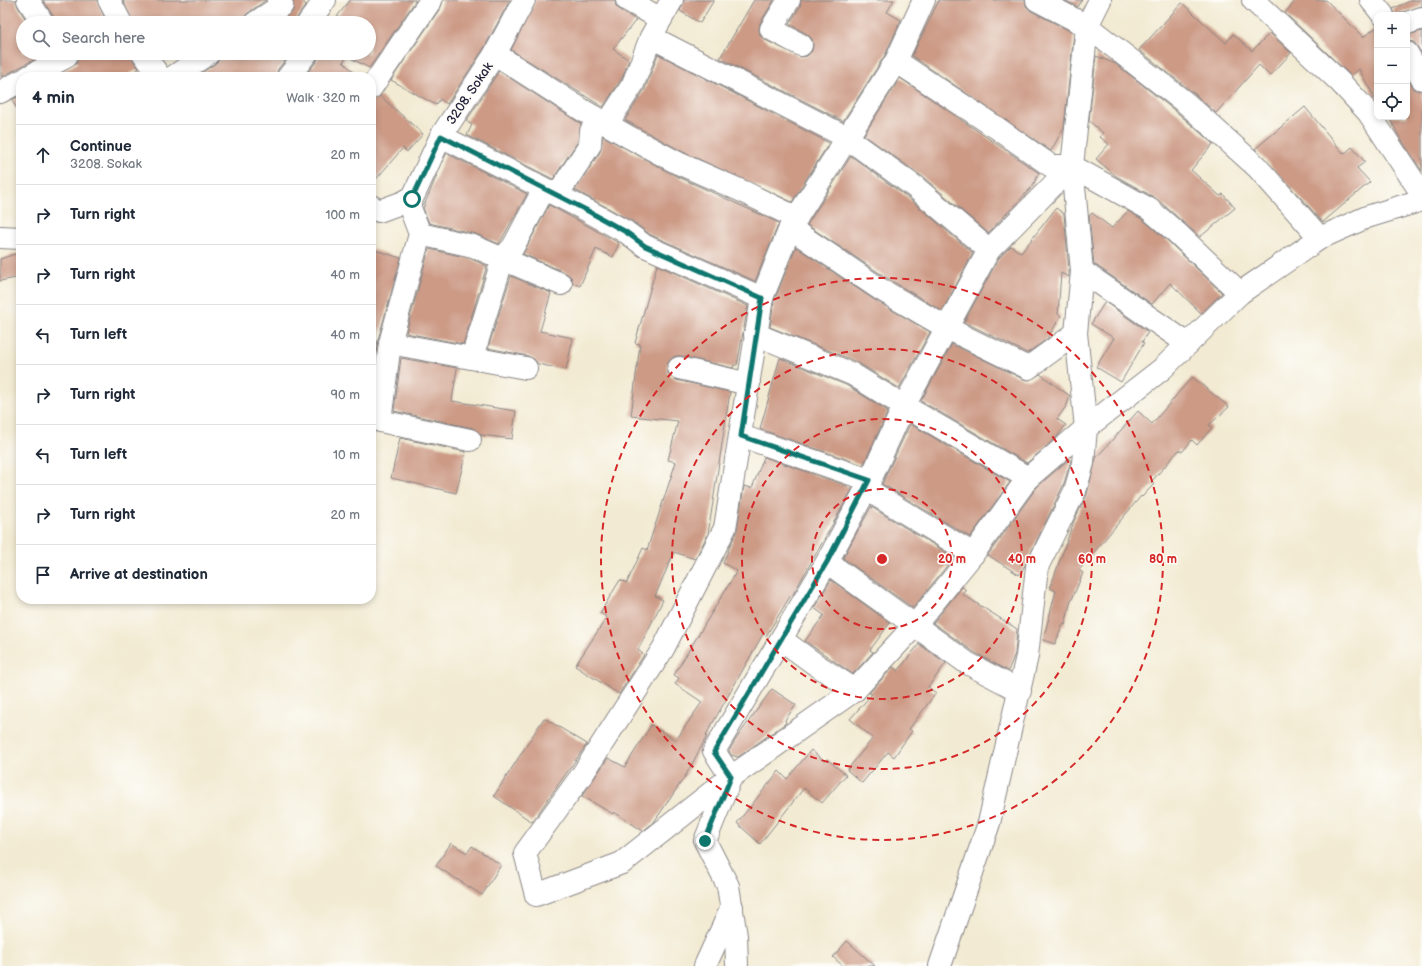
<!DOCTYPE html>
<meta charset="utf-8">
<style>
body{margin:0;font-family:"Balsamiq Sans",sans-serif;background:#f6f6f7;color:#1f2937}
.controls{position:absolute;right:12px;top:12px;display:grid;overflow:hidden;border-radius:8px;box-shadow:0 2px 6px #0003}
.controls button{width:36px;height:36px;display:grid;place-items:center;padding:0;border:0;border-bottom:1px solid #e0e1e3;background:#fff;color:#1f2937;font:20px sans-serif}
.stop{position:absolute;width:12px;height:12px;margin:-9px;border:3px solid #0f766e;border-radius:50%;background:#fff}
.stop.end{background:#0f766e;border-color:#fff;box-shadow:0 1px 4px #0008}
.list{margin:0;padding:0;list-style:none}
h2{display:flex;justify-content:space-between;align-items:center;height:52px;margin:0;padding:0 16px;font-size:17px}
h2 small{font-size:13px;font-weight:400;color:#747a83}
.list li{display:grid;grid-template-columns:26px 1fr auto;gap:12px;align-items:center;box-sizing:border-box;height:60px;padding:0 16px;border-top:1px solid #e0e1e3}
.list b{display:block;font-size:15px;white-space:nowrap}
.list p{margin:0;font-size:13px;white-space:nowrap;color:#747a83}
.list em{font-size:13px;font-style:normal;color:#747a83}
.icon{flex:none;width:22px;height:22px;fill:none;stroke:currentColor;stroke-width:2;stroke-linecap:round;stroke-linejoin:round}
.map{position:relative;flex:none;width:1422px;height:966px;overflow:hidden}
.search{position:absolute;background:#fff;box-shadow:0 2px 6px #0003;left:16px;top:16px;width:360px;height:44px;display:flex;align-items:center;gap:10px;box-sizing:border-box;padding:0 14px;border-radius:22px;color:#747a83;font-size:15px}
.panel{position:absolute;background:#fff;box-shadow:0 2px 6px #0003;left:16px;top:72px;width:360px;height:532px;border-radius:16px}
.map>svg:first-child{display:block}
.building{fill:#cc9a85}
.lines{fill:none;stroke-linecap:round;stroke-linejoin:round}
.minor-casing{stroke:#8a8686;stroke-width:24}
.minor{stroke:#fff;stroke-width:22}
.route{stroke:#0f766e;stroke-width:5}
.ring{fill:none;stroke:#d62828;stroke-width:2;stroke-dasharray:7 5}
.labels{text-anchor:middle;stroke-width:3;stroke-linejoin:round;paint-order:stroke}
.street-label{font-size:13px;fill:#22223b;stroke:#fdfcf7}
.centre{fill:#d62828;stroke:#fdfcf7;stroke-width:2}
.ring-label{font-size:12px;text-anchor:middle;font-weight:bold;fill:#d62828;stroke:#fdfcf7;stroke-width:3;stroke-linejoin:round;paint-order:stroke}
</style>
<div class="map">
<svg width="1422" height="966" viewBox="0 0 1422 966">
<rect width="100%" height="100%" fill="#fdfcf7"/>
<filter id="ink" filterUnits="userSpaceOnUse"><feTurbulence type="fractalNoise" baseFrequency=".025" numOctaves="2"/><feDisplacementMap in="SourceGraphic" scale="8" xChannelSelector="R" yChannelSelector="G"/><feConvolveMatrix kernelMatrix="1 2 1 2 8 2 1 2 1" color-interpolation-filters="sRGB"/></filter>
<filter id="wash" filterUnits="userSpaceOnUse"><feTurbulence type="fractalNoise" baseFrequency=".012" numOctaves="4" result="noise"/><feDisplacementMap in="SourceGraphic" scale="16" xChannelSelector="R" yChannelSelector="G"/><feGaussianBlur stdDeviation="0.9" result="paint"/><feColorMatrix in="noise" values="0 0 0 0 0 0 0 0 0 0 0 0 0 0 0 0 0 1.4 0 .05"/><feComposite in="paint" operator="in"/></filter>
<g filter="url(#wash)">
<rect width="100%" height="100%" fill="#f2ead2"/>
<g id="blocks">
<g class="building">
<path d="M0,0h16l2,7 10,16h-5v30h24l-46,24z"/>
<path d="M43,0h54l10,23h-52l-2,-7z"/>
<path d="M123,0h143l-18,13 -4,4 -1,6h-110z"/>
<path d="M293,0h9l4,5 -8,11 -2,7h-18l15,-12z"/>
<path d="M350,0h66l-47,68 -22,-12 -4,6 16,15h-55l13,-16 2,-8h50v-30h-37z"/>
<path d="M443,0h67l-26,48 -37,56 -7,-5 -4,6 -45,-25 50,-73z"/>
<path d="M536,0h79l1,6 5,5 15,9 -23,29 16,11 -7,18 -19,29 -92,-57z"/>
<path d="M684,0h30l-14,23 -20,-12z"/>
<path d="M754,0h20l-14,23 -1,6 1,7 5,4 36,17 6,-1 5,-5 1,-6 -1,-6 -5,-5 -18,-10 11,-17 1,-7h93l-7,12 14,8 -16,35 -42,66 -123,-63z"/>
<path d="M939,0h86l1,6 5,5 43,22 -10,94 -13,24 -139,-95z"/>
<path d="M1064,0h18l-4,7z"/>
<path d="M1296,0h30l37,37 14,-10v75l-18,-33 -8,7 -66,-63z"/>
<path d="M1412,0h10v6l-27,9 -2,-6z"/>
<path d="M1182,3l44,40 7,-9 19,17 18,-18 21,20 -21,23 -11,-11 -43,48 -21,-19 -56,-44z"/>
<path d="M1422,31v23l-8,-12 -7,-1v-6z"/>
<path d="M77,53h54l2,7 6,9 -16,8h-68l22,-14z"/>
<path d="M175,53h11l-7,5z"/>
<path d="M221,53h70l-13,16 -2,8h-80l20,-14 4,-4z"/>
<path d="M658,54l171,89 -37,59 -109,-50 -58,-32 20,-31z"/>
<path d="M1096,56l20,8 63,50 34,30 -22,26 29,26 3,-2 12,14 -35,29 -43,-38 -41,-23 -20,-17 13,-15 -9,-7 3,-4 -14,-12z"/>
<path d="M499,71l82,53 -3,17 -25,38 -86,-44 5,-10 -6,-4 1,-1z"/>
<path d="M900,78l139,95 -7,14 -44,46 -65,-56 -59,-42z"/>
<path d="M1407,78l8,12 7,1v80l-23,-35 -10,-19h18z"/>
<path d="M21,95v22l-9,-17z"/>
<path d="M380,96l43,38 -16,18 -4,-4 -32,37v-85z"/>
<path d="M1305,107l39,47 8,-7 13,15 -8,6 13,14 -47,40 -68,-73z"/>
<path d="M603,136l69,38 107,49 -24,58 -104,-46 -19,-14 -57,-31 25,-38z"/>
<path d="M446,154h2l79,40 -28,50 -23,-10 -47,-11 -6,-15z"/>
<path d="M851,156l56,41 66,56 -31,58 -55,-33 -80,-53z"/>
<path d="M549,205l70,38 -6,14 -17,-8 -16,37 -7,-3 -2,-6 -5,-4 -43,-19z"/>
<path d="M1056,208l8,6 5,57v6l-8,-4 -3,41 3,2 -14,23 -20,14 -63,-31 35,-64 12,-12 10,7z"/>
<path d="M1128,211l14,8 27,23 53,51 -21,20 -31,-30 -18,21 -58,-40 -5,-48 3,-3 20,15z"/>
<path d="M796,247l77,52 57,33 -31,56 -42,-26 -87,-35 4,-26z"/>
<path d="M371,249l30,9 -23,82 -2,13h-5z"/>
<path d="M429,249l40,9 18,8 -24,78 -57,-11z"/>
<path d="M21,252v25l-21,4v-22z"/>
<path d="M657,265l91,41 -11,59h-3l-1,3 -52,-12h-6l-5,4 -3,5v7l4,5 5,3 54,12 -22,142 -13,25 -21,-7 -19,44 8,4 -25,50 6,5 -25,39 -44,-28 32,-49 -7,-4 20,-33 7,3 16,-35 4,2 29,-88 -8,-2 10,-39 -47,-5 9,-72 -5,-1z"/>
<path d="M511,276l40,17 -11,38 33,7 -7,32 -28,-6 -4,-5 -6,-3 -40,-8z"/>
<path d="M1105,302l43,30 -6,10 2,1 -23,39 -25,-15 18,-29 -23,-14z"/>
<path d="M952,344l71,35 6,1 11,-6 30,22 -3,9 -10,14 9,6 -9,12 -30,26 -106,-62z"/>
<path d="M401,358l56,10 -5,33 64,10 -4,28 -31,-4 -8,-7 -79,-17z"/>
<path d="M780,358l66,27 42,26 -25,54 -103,-36z"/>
<path d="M1192,377l37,30 -20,18 3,3 -15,17 -5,-5 -10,12 -3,-2 -28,32 3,2 -12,13 -1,-1 -62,74 4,3 -13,31 -5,21 -2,-1 -8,20 -12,-4 13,-49 -6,-3 24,-67 13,-27 9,-36 42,-47 14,13z"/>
<path d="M910,424l100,58 -40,55 -88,-53z"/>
<path d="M400,438l66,14 -10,41 -65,-15z"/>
<path d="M764,457l89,31 -61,108 -1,-1 -25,41 -3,-2 -57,101 1,1 -21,39 -32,47 -11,9 -29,-19 -1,2 -31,-18 26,-38 17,9 26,-42 25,15 26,-38 -27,-18 4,-6 -5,-3 63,-104 -14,-8 14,-33 7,-44 8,2z"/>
<path d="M1069,459l2,2 -8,25 -39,81 -5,8 -31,-20 49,-68z"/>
<path d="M871,507l83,50 -41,51 -70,-50z"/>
<path d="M831,580l59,43 -20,27 3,2 -20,22 -48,-33 19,-26 -10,-7z"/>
<path d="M962,587l4,3 -4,4 55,35 -2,25 -7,17 -34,-19 -41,-29z"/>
<path d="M919,644l27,19 -18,24 8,6 -27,36 3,2 -18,26 -6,-5 -26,31 -15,-13 26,-32 -23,-19 22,-25 -3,-1 24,-26 5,4z"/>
<path d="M772,689l24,16 -11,15 1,3 -48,34 -7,-2 -2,-4 7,-12z"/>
<path d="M544,718l43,26 -55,78 -38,-26z"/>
<path d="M811,750l14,12 2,-3 19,16 -24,28 -18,-15 -44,56 -23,-21 42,-52 8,8z"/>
<path d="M451,843l16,10 5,-7 29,19 -19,30 -46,-29z"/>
<path d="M847,941l28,25h-32l-10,-9z"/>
</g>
</g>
</g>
<g filter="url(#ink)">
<use href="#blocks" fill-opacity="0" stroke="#8a8686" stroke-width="1"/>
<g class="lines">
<defs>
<g id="minor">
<path d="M28,0l15,23"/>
<path d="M109,0l12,23"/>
<path d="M627,0l34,19 -10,18 195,100 69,50 74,63"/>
<path d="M789,0l-18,29 30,16"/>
<path d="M924,0l-28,61 -106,167 -28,70 -37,230 -62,121 -81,126 -57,78 11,42 86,-32 109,-86 124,-87 61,-66 57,-70 55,-76 58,-50 76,-59 78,-76 80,-55 47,-21 55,-17"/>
<path d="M1037,0l50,26 100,78 70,63 63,71"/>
<path d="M1253,0l87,82 28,30 54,82"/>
<path d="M1371,0l12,15"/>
<path d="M661,19l11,-19"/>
<path d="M255,23l27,-18 -4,-5"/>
<path d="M308,23l17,-23"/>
<path d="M1407,23l15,-5"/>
<path d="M143,53l17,24"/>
<path d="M1407,53l15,26"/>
<path d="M495,54l89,57 45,26 49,26 66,29 53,26"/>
<path d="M896,61l101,67 54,38h21l77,43 28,24 63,60"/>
<path d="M28,77l38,-20 -3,-4"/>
<path d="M173,77l36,-24"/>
<path d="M288,77l19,-24"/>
<path d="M371,88l60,-88"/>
<path d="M0,92l21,-11"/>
<path d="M607,124l26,-40 18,-47"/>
<path d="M441,136l147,75 38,21 19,14 117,52"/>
<path d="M557,195l33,-50 1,-14 8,-11"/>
<path d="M407,200l13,34 -30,109 136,25"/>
<path d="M371,206l8,5 33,-12 29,-63 54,-82 29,-54"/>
<path d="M790,228l90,61 67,39 81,40 48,-35"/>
<path d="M420,234l53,12 88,38"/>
<path d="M0,237l21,1"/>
<path d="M1082,271l106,73"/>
<path d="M755,334l97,40 52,32 124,72"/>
<path d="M390,343l-10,78 90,19"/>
<path d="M472,358l31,-100 10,-11 31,-58"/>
<path d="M679,368l70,16"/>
<path d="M741,436l128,44"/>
<path d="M866,489l107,65"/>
<path d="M827,562l140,101 53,28"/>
<path d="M782,640l33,24 40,26"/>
<path d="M705,966l27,-59"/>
<path d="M737,966l-1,-30 -8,-50 -23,-45 26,-64 -17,-26 113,-189 39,-73 38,-83 85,-156 83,-84"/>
<path d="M940,966l49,-143 38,-167 10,-89 38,-76 8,-28 3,-35 -10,-95 6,-62 -10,-105 15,-140 13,-26"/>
</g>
</defs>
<use href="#minor" class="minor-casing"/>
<use href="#minor" class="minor"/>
</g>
</g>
<g class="lines" filter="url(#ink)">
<path class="route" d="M412,199l29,-63 147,75 38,21 19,14 117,52 -21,138 128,44 -42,82 -113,190 17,25 -26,64"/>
</g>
<g class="ring">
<circle cx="882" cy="559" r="70"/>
<circle cx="882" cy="559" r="140"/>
<circle cx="882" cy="559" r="210"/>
<circle cx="882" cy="559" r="281"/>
</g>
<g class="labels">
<g class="street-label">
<text transform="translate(469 93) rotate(-56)" y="5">3208. Sokak</text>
</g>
</g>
<circle cx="882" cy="559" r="6" class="centre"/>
<g class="ring-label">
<text x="952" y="563">20 m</text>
<text x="1022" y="563">40 m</text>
<text x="1092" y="563">60 m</text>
<text x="1163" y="563">80 m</text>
</g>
</svg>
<div class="controls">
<button>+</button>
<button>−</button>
<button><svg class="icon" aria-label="locate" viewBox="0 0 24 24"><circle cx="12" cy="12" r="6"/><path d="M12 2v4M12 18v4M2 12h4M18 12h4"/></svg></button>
</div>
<div class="stop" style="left:412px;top:199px"></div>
<div class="stop end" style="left:705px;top:841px"></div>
<div class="search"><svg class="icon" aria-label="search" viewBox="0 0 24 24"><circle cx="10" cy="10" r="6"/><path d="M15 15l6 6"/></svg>Search here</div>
<section class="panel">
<h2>4 min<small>Walk · 320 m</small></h2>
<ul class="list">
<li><svg class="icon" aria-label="ahead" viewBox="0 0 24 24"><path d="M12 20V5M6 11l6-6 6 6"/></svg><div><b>Continue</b><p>3208. Sokak</p></div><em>20 m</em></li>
<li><svg class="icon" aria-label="right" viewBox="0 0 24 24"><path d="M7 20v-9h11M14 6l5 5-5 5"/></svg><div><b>Turn right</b></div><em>100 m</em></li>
<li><svg class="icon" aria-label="right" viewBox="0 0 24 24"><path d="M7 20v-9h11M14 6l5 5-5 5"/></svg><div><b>Turn right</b></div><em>40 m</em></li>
<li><svg class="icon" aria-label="left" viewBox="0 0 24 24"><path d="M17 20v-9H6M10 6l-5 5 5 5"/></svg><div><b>Turn left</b></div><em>40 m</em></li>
<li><svg class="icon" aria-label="right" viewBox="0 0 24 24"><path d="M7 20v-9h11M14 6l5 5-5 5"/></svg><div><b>Turn right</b></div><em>90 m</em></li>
<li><svg class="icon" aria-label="left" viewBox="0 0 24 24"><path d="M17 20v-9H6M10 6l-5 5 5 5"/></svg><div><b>Turn left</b></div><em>10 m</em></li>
<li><svg class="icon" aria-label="right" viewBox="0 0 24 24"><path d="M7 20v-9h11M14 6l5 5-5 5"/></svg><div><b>Turn right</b></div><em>20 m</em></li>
<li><svg class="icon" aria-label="arrive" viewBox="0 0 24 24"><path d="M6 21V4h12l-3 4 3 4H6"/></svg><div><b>Arrive at destination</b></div></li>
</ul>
</section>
</div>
